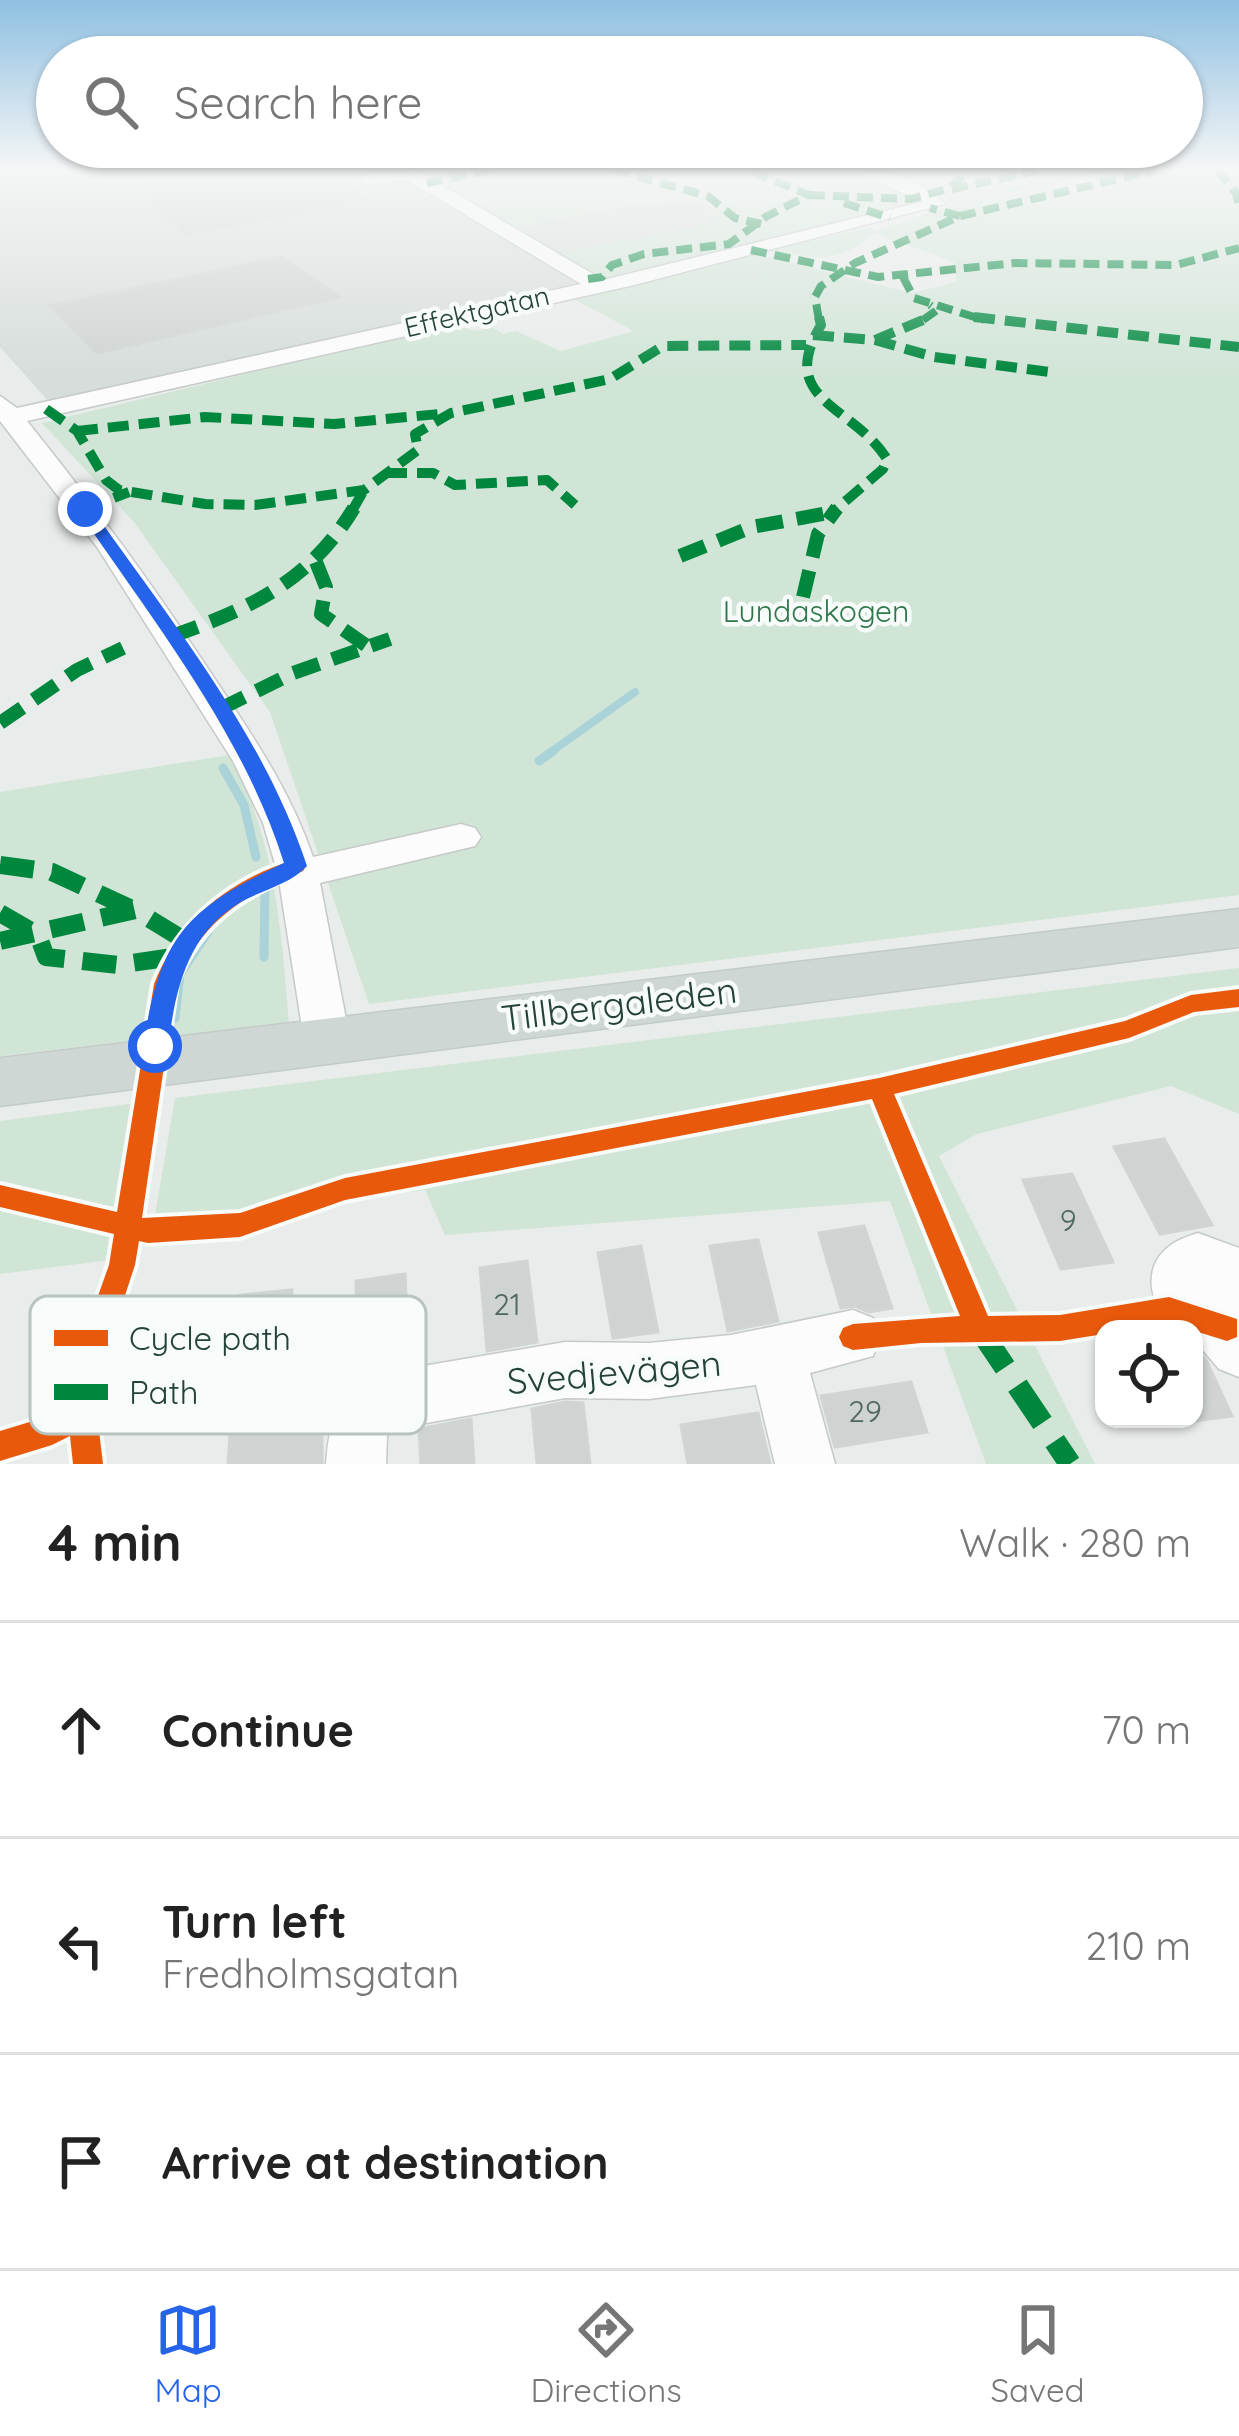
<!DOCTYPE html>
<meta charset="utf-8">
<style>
body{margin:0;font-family:Quicksand,sans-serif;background:#f6f6f6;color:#222}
.controls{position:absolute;right:36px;bottom:36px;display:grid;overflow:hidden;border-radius:24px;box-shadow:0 3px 9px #0004}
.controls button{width:108px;height:108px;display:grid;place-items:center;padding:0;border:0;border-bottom:3px solid #e0e0e0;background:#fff;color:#222;font:60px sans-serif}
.stop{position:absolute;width:36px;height:36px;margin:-27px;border:9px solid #2563eb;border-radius:50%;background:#fff}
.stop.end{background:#2563eb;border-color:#fff;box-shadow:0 3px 12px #0008}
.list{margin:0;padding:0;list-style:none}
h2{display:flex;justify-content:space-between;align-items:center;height:156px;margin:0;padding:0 48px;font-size:51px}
h2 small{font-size:39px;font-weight:400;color:#767676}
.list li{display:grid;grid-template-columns:78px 1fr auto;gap:36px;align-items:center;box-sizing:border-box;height:216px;padding:0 48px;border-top:3px solid #e0e0e0}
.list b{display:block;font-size:45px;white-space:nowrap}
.list p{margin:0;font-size:39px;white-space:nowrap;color:#767676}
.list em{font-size:39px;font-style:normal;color:#767676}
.icon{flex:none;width:66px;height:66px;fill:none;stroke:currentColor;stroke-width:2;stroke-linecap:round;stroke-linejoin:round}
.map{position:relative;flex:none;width:1239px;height:1464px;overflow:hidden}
.search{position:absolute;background:#fff;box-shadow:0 3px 9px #0004;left:36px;right:36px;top:36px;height:132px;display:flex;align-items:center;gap:30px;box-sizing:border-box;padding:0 42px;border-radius:66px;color:#767676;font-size:45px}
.sheet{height:804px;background:#fff}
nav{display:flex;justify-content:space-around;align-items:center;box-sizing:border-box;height:168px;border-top:3px solid #e0e0e0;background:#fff;font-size:33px;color:#767676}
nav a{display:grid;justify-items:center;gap:6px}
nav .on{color:#2563eb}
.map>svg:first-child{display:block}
.built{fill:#d6ddda}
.green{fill:#d1e5d7}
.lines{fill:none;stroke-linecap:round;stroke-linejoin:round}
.stream-far2{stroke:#aad2d9;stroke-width:4.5}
.stream-far1{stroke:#aad2d9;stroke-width:8}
.stream{stroke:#aad2d9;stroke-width:9}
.building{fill:#cfd3d2;stroke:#d0d5d3;stroke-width:3}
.minor-casing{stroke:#c5c9c7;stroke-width:3}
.major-casing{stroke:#c3cbc9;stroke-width:3}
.minor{fill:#fcfcfc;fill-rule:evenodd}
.major{fill:#cfd7d5;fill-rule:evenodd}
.quiet-far4{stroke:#00873e;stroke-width:8;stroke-dasharray:16 8;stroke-linecap:butt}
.quiet-far3{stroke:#00873e;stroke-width:10;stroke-dasharray:21 10;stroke-linecap:butt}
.quiet-far2{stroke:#00873e;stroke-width:14;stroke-dasharray:27 14;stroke-linecap:butt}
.quiet-far1{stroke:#00873e;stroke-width:18;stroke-dasharray:34 18;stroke-linecap:butt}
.quiet{stroke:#00873e;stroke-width:22;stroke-dasharray:45 22;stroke-linecap:butt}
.cycleway-casing{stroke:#f7fbf9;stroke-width:8}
.cycleway{fill:#e8590c;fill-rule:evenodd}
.route{fill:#2563eb}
.labels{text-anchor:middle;stroke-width:9;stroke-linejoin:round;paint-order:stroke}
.far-street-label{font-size:27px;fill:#24413a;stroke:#f7fbf9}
.park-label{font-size:30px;fill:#2f784c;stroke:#f7fbf9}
.near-number-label{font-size:30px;fill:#506661}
.near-street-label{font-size:36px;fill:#24413a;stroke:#f7fbf9}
.key{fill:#f7fbf9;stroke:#b8c3c0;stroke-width:3}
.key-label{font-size:33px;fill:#24413a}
</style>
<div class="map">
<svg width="1239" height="1464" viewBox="0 0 1239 1464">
<rect width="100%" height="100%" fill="#e8ecea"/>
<path class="built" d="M0,170h856l61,26 -7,11 -859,197 -51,-57z"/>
<g class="green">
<path d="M408,170h444l69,31 -321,78 -39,-27 157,-29h-10l8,-7 -16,-15c-66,-2 -127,18 -191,28z"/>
<path d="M879,170h360v725l-870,109 -99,-292 -136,-190 -92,-99 407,-98 29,6 15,-4 10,7 13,-3 45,20 73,-20 -64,-34 182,-44 160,40 44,-11 -1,-20 -82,-29c-37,34 -60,25 -106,17l106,-23v5l76,-26 -5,-12z"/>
<path d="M229,755c47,83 52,175 60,268l-289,33v-264z"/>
<path d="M1239,968v146l-68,-28 -194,48 -38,22 156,308h-109l-96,-263 -445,34 -20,-45 -272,37 22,-129z"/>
<path d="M137,1103l-27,157 -110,14v-153z"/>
</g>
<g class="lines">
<g class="stream-far2">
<path d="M996,175l4,-5"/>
<path d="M1010,190l91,-20"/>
</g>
<path class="stream-far1" d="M548,754l87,-62"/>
<g class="stream">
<path d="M539,761l14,-10"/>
<path d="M223,768l21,37 12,52"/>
<path d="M264,957l1,-72"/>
<path d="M175,1018l5,-44 28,-42"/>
</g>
</g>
<g class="building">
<path d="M132,170h192l46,30 -185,34 -44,-40 17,-2z"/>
<path d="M281,257l59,40 -243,56 -47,-47z"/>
<path d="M1164,1139l48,86 -52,9 -46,-87z"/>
<path d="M1072,1174l41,88 -52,7 -38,-89z"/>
<path d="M864,1226l28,82 -23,4 -14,-6 -14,2 -22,-75z"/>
<path d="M758,1240l20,81 -50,10 -18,-85z"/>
<path d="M641,1246l17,86 -45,6 -15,-85z"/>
<path d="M527,1261l10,81 -50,9 -7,-83z"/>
<path d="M405,1274l4,90 -52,8 -1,-91z"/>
<path d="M292,1290l-6,91 -55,7 9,-93z"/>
<path d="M1194,1347l13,15 25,54 -38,5z"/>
<path d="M911,1382l16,50 -92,15 -14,-51z"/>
<path d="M565,1402l18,1 7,61h-53l-5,-55z"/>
<path d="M758,1413l12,51h-82l-7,-39z"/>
<path d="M471,1419l3,45h-53l-2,-35z"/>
<path d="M322,1420v44h-94l2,-30z"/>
</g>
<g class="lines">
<defs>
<g id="minor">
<path d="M416,170l187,110 319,-78 -69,-32c32,0 70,11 92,34l-311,81 -607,136c66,82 126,164 184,252 39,59 79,116 102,184l148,-33 14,4 6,9 -6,9 -155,37 30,157 -7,13 -16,5 -16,-5 -7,-13 -26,-166 -15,-51 -30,-62 -136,-214 -97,-126v-25l17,12 564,-124 -175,-105 -39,5 -9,-5 9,-5z"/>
<path d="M1198,1233l41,15v129l-20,-8 -25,-29v-11c-37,0 -57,-52 -30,-78 9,-10 22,-14 34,-18z"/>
<path d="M853,1310l20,8 8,19 -8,19 -63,17 25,91h-60l-19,-79 -107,14 -84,-1 -172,31 -6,7 -1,28h-60c3,-40 10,-73 50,-90l189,-32 84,1 82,-8z"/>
</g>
<path id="major" d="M1239,909v38l-1239,159v-48z"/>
</defs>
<use href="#minor" class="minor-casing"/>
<use href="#major" class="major-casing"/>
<use href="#minor" class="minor"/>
<use href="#major" class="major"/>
<g class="quiet-far4">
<path d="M614,170l94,26 27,22 26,6"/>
<path d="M1217,170l19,23 3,12"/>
<path d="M427,183l64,-13"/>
<path d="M952,189l89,-19"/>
<path d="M809,195l102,4 36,-10 16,-13 -3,-6"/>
<path d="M844,203l46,15"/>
<path d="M960,216l197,-46"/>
<path d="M751,250l127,27 137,-14 161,2 63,-17"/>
<path d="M903,277l11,21 70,22"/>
<path d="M588,279l14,-2 10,-12 32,-11 85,-10 38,-28 42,-21 -61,-25"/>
<path d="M819,320l-4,-23 6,-11 34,-23 105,-47 -30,-8"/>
<path d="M923,320l14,-10 -7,-5"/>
</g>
<g class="quiet-far3">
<path d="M819,317l2,8c-45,76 31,79 66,134l-4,10 -49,42"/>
<path d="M974,317l265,30"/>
<path d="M813,335l62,5 55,-23"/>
<path d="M875,340l59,17 116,15"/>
<path d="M46,409l31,22 29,49 13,10 86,14 50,1 109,-15 54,-40 -3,-16 36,-21 159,-34 53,-33 143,-1"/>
<path d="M77,431l128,-14 129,7 105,-10"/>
<path d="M386,473h47l22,12 92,-5 28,25"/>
<path d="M85,509l44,-17"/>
<path d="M352,511l12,-21"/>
</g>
<g class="quiet-far2">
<path d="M680,556l72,-29 76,-14"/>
<path d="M316,562l10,25 -5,27 46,32"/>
<path d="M803,597l15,-63 19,-26"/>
<path d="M172,636c78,-27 138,-55 182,-128"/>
<path d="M220,709l73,-36 97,-34"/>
<path d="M0,723l77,-53 46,-22"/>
</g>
<g class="quiet-far1">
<path d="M0,865l52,7 82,38"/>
<path d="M0,913l38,22 8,22 72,8 55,-8"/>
<path d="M0,941l135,-31 49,30"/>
</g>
<path class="quiet" d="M980,1330l90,134"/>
<defs>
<path id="cycleway" d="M296,859l7,2 3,5 -3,5c-60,24 -103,51 -127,113l-34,234 98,-5 105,-35 534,-100 246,-57 66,-26 48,-6v18l-45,5 -65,26 -235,56 94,222 72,-1 109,-18 68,22v18l-10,4 -58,-18 -36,6h-29v5l-44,7 -139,2 -68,7 -10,-4 -4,-9 4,-9 10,-4 107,-8 -88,-217 -527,101 -105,37 -92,6 -9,-2 -4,24 -25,76 -10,51 10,-2 98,2 116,-17 62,18 5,10 -5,10 -10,4 -52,-14 -116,17 -98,-2 -12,4 5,42h-30l-3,-28 -18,9 -52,16v-30l46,-14 23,-14 13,-62 27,-76 5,-31 -114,-27v-22l117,27 37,-228c26,-65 75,-104 142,-125z"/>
</defs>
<use href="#cycleway" class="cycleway-casing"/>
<use href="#cycleway" class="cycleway"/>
</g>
<linearGradient id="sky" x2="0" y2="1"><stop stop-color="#8fc0e2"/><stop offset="0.45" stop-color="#f5f6f6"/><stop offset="1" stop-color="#f5f6f6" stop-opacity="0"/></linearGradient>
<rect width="1239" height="375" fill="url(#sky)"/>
<path class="route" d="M79,506h11c80,114 173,227 217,360 -16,18 -45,24 -66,36 -54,32 -65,86 -73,144l-13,10 -12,-10c18,-110 41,-136 141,-183 -41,-130 -131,-242 -207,-354z"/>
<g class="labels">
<g class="far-street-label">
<text transform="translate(477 312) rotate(-13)" y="9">Effektgatan</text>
</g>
<g class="park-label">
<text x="816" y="622">Lundaskogen</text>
</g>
<g class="near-number-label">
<text x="1068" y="1231">9</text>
<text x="507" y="1315">21</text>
<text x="865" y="1422">29</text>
</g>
<g class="near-street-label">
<text transform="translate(619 1004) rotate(-7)" y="13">Tillbergaleden</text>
<text transform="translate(614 1372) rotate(-5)" y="13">Svedjevägen</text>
</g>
</g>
<rect x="30" y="1296" width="396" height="138" rx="18" class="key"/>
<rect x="54" y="1330" width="54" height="16" fill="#e8590c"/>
<rect x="54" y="1384" width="54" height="16" fill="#00873e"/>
<g class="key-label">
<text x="129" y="1350">Cycle path</text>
<text x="129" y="1404">Path</text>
</g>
</svg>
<div class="controls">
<button><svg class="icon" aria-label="locate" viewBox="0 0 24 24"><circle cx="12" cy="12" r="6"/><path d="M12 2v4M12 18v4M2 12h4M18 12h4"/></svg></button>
</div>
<div class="stop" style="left:155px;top:1046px"></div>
<div class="stop end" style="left:85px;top:509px"></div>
<div class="search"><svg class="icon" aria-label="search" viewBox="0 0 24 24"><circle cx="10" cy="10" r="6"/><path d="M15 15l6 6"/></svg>Search here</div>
</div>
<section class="sheet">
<h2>4 min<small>Walk · 280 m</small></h2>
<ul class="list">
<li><svg class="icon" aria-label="ahead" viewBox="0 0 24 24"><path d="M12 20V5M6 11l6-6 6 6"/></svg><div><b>Continue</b></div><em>70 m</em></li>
<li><svg class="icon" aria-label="left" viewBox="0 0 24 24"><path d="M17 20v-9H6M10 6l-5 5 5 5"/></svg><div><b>Turn left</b><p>Fredholmsgatan</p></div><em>210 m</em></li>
<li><svg class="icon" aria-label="arrive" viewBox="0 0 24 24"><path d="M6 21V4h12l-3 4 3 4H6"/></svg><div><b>Arrive at destination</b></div></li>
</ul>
</section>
<nav>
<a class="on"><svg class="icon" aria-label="map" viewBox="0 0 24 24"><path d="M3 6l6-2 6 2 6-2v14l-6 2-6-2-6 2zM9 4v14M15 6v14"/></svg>Map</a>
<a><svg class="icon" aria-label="directions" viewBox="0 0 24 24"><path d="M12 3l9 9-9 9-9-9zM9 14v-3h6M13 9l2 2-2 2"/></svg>Directions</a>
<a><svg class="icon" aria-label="saved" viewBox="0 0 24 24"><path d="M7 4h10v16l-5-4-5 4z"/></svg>Saved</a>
</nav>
